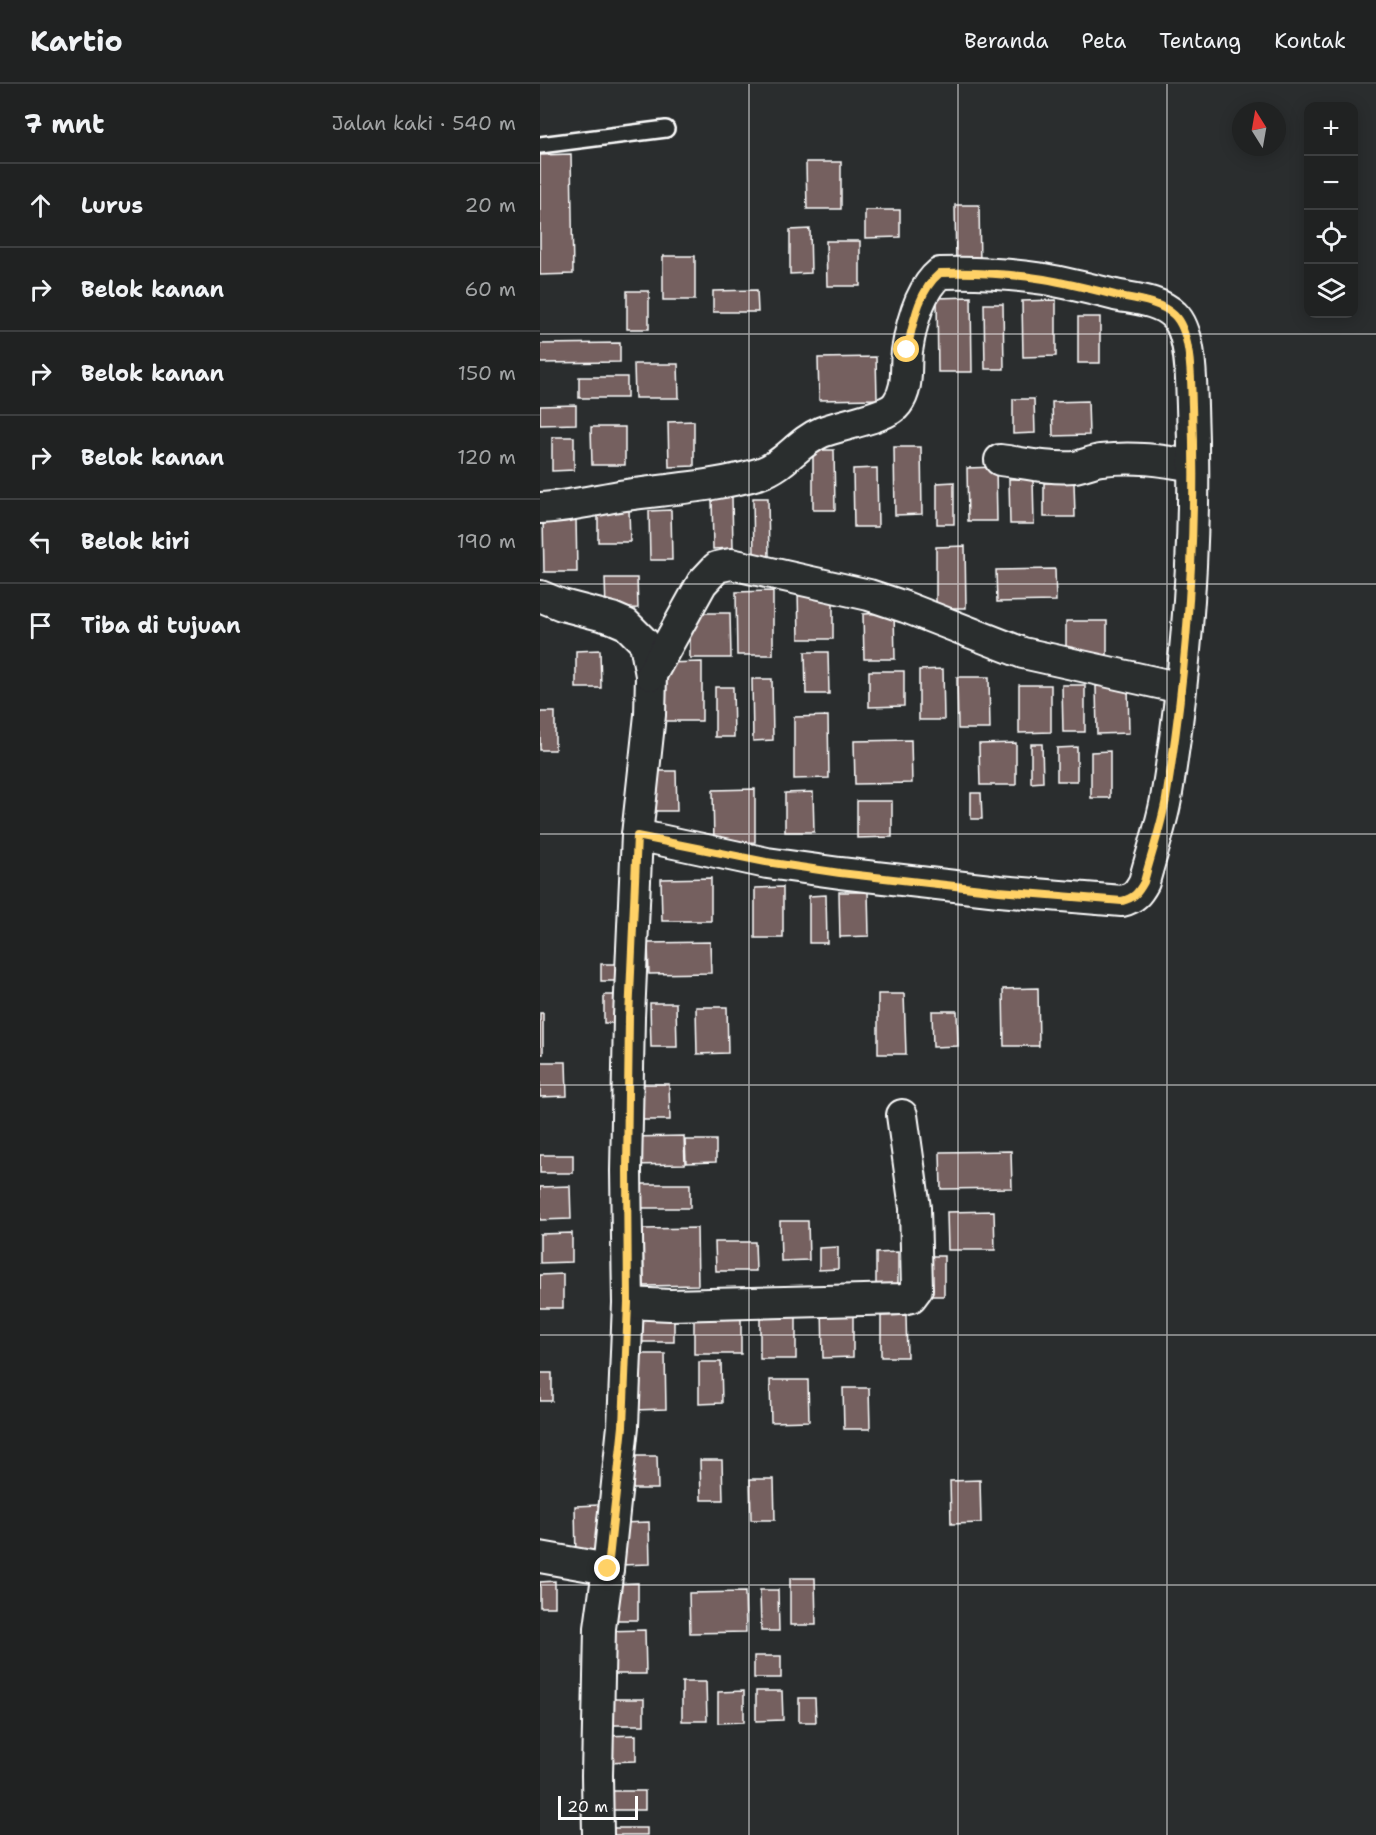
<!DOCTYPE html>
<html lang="id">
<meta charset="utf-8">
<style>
body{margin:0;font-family:"Shantell Sans",sans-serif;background:#282a2a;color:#f1f3f6}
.controls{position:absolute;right:18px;top:18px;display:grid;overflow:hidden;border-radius:12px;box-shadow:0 3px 15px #0003}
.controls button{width:54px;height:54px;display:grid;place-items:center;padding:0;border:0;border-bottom:2px solid #3d3f40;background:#202222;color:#f1f3f6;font:30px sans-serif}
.compass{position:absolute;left:692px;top:18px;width:54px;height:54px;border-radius:50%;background:#202222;box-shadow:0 3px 15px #0003;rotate:349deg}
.scale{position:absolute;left:18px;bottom:15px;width:80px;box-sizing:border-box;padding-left:6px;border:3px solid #fff;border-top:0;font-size:16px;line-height:21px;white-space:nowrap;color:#fff;-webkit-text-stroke:4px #2a2d2e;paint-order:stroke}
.stop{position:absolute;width:18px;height:18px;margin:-14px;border:4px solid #ffd166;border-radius:50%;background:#fff}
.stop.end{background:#ffd166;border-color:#fff;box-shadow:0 2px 6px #0008}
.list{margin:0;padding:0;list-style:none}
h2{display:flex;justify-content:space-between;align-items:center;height:78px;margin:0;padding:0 24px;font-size:26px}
h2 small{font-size:20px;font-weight:400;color:#a2a4a5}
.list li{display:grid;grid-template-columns:39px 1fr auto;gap:18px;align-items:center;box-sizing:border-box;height:84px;padding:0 24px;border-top:2px solid #3d3f40}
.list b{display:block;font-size:22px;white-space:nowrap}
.list em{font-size:20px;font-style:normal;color:#a2a4a5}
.icon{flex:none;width:33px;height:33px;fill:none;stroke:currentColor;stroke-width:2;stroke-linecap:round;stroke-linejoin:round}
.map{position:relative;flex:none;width:836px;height:1751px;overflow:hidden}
header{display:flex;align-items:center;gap:36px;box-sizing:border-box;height:84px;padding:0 30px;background:#202222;border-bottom:2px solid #3d3f40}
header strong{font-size:28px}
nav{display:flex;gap:33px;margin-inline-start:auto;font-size:21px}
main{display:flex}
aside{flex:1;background:#202222}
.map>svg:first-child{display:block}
.building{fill:#74605f;stroke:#fff;stroke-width:1.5}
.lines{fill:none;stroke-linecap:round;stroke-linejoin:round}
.lane-casing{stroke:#fff;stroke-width:20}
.street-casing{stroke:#fff;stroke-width:34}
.lane{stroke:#2a2d2e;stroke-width:15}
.street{stroke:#2a2d2e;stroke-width:30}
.route{stroke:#ffd166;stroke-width:8}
.grid{fill:none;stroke:#fff;stroke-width:1.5;stroke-opacity:0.55}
</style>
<header>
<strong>Kartio</strong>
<nav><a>Beranda</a><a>Peta</a><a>Tentang</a><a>Kontak</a></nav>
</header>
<main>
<aside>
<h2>7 mnt<small>Jalan kaki · 540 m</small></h2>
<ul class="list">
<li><svg class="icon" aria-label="ahead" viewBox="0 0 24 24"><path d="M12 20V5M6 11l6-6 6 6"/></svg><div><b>Lurus</b></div><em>20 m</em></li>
<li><svg class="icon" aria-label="right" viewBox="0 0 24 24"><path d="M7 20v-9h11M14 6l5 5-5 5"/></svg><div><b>Belok kanan</b></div><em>60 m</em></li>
<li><svg class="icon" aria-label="right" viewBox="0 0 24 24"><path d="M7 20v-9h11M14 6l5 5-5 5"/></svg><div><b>Belok kanan</b></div><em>150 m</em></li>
<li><svg class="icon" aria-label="right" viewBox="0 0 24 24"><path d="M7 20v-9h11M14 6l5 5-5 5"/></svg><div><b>Belok kanan</b></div><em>120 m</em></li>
<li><svg class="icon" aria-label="left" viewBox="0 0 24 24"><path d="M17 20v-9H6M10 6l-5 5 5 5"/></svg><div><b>Belok kiri</b></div><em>190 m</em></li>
<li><svg class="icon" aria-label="arrive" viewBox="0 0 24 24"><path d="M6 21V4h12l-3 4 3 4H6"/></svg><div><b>Tiba di tujuan</b></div></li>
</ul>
</aside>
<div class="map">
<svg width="836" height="1751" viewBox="0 0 836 1751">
<rect width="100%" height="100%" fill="#2a2d2e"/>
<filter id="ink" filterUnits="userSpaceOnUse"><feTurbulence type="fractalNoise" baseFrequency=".0167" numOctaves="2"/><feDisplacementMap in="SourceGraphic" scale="12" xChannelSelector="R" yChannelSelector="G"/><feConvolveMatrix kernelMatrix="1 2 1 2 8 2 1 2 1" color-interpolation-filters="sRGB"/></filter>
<g filter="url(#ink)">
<g class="building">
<path d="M31,70l2,120 -33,1v-120z"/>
<path d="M266,78h35v47h-34z"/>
<path d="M415,121h24l1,61h-24z"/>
<path d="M325,126h35v27l-35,1z"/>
<path d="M270,145l1,44 -21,1v-44z"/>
<path d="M286,157h34v45h-33z"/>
<rect x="123" y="172" width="32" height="44"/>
<path d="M217,206l1,22h-45v-21z"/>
<rect x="87" y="207" width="22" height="38"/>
<path d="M431,213l1,75h-34l-1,-74z"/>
<path d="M516,216v56l-33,1 -1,-56z"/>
<path d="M444,220h19l1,65h-19z"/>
<rect x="538" y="233" width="22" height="46"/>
<path d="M80,259v19l-80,1v-19z"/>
<path d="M336,273l1,42 -58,1 -1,-42z"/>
<path d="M94,280h44l1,34h-44z"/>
<rect x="39" y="293" width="48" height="21"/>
<path d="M473,315h21l1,34 -22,1z"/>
<path d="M548,317l1,34 -36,1 -1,-34z"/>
<path d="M36,321v19l-36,1v-19z"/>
<path d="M154,337v45l-25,1 -1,-45z"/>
<path d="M51,343h34v38h-33z"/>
<path d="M12,353h22v33l-22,1z"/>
<path d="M354,363h27l1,67 -27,1z"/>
<path d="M273,366h21l1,60h-22z"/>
<path d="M456,383l1,54h-29l-1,-53z"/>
<path d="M337,384l1,59h-24l-1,-58z"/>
<path d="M469,395h24l1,45h-24z"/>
<path d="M414,398v42h-17v-41z"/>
<path d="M534,398l1,35h-31v-34z"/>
<path d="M172,413h20l1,51 -20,1z"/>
<path d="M213,414h15l1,59h-15z"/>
<path d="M58,425h31l1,33h-32z"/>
<path d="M131,426l1,50h-22l-1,-49z"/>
<path d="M3,434h33l1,54h-33z"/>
<path d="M425,462l1,62h-30v-61z"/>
<path d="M515,485l1,32 -59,1 -1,-32z"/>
<path d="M65,494h32l1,30 -32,1z"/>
<path d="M293,505v50h-34l-1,-49z"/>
<path d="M233,507v64h-36l-1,-63z"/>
<path d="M150,529h40l1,45h-41z"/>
<path d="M354,529l1,46h-31l-1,-45z"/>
<path d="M526,537h41v38l-41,1z"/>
<path d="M60,566l1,38h-25v-37z"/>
<path d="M265,568h23l1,42h-23z"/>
<path d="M162,578v59h-37l-2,-58z"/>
<path d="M403,585l1,51h-25v-50z"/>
<path d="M329,587h35v35l-35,1z"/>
<path d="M417,593h32l1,52h-32z"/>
<path d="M212,595h20l1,61 -20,1z"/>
<path d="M479,601h32v47l-32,1z"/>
<path d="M522,601h23v47h-22z"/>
<path d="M556,602h32l1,47 -32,1z"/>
<path d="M175,603h18l1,50h-19z"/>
<rect x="0" y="628" width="15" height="38"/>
<path d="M288,632l1,62 -35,1v-62z"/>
<path d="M371,656l1,43 -57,1 -1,-43z"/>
<path d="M476,659v42h-36l-1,-41z"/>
<path d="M491,660h11l1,38 -12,1z"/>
<path d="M537,663v34h-20v-33z"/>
<path d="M570,667v47h-19v-46z"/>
<path d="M107,687h29l1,40h-29z"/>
<path d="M215,705v53l-41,1 -1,-53z"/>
<path d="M273,708l1,40h-29v-39z"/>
<path d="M431,709h10l1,26h-11z"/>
<path d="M317,717h35v36l-35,1z"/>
<path d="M171,794v43h-49l-1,-42z"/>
<path d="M243,803v51h-28v-50z"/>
<path d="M299,808h29l1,44 -29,1z"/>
<path d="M286,811l1,48h-18v-47z"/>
<path d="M170,858l1,31 -62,1 -1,-31z"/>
<rect x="61" y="880" width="26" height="17"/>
<path d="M498,904l1,58h-35l-1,-57z"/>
<path d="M338,910h26l2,60h-28z"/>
<rect x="64" y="911" width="20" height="28"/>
<path d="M110,919h26l1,44h-26z"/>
<path d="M156,923h31l1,46 -31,1z"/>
<path d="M392,927h25l1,35 -25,1z"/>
<rect x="0" y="929" width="3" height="41"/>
<path d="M0,978h26l1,34 -27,1z"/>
<path d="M89,1000h40l1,36h-41z"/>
<path d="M144,1052l1,28 -56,1v-28z"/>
<path d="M145,1056h31v22l-30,1z"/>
<path d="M471,1067l1,37 -71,1 -1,-37z"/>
<rect x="0" y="1071" width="33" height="18"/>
<rect x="97" y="1100" width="53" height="24"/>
<path d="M30,1102l1,33 -31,1v-33z"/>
<path d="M454,1127l1,39h-47l-1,-38z"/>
<path d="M240,1137h28l1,39 -28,1z"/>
<path d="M157,1144l1,57 -54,1 -1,-57z"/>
<path d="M32,1149v29l-32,1v-29z"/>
<path d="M175,1158h40l1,29h-40z"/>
<path d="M298,1163v22l-19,1v-22z"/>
<path d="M358,1168v47h-22v-46z"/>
<rect x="380" y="1172" width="24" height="40"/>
<path d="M23,1190v34h-23v-33z"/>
<path d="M313,1219v54l-30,1 -1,-54z"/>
<path d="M134,1222v36h-32l-1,-35z"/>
<rect x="154" y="1225" width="47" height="45"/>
<path d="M256,1231v44h-36v-43z"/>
<path d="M366,1231l1,42h-26v-41z"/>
<path d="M92,1270h33l1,55 -33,1z"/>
<path d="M159,1278h22l1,41 -23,1z"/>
<rect x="0" y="1289" width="12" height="28"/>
<path d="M230,1296h38l1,41 -38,1z"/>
<path d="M303,1304h26l1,41h-26z"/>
<path d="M92,1372h25l1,33h-25z"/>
<path d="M160,1376h22l1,40h-22z"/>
<path d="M210,1395h24l1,41h-24z"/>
<path d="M440,1396l1,43 -30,1 -1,-43z"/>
<path d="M59,1421v53l-23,1 -1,-53z"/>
<path d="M109,1438l1,42 -30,1v-42z"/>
<path d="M250,1494h25l1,47h-26z"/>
<path d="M15,1497v26h-15v-25z"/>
<path d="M98,1499v37h-28v-36z"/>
<path d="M220,1506h18l1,41h-18z"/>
<path d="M205,1508l1,40 -56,1 -1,-40z"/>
<path d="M105,1546l1,44h-41l-1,-43z"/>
<rect x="214" y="1572" width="27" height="22"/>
<path d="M142,1598h24l1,39h-25z"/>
<path d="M204,1607v31l-26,1v-31z"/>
<path d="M216,1607h26l1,29 -27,1z"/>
<path d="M259,1614h16l1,24h-17z"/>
<path d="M66,1615h38v26h-37z"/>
<path d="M96,1651v26l-32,1v-26z"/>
<rect x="71" y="1707" width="34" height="19"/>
<rect x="62" y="1744" width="45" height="7"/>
</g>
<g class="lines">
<defs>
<path id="lane" d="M0,61l126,-16"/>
<g id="street">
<path d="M460,376c24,3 49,9 74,7 9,-1 18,-6 27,-7 32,-4 61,0 92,6"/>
<path d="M0,424c27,-1 59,-9 86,-13 44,-6 94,-9 135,-22 24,-8 37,-31 61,-41 17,-7 66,-15 75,-28 12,-16 8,-35 10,-53 4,-26 12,-61 33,-78 32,-1 71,1 104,6 23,4 47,10 71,16 19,4 44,5 59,20 18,17 17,67 18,91 5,131 -5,264 -26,393 -5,28 -15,56 -22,83 -6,11 -10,16 -22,19l-123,-10 -159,-18 -73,-10 -130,-28"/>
<path d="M0,512l22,9 50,13 14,6 19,19 6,32 -1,40 -13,120 -8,182 -3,154 2,132 -5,123 -15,143 -8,59 -3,147 1,60"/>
<path d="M111,591l51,-92 15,-16 14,-3 138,31 36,12 118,46 158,35"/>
<path d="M88,1219l42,2 233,-6 8,-2 6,-8 -2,-81 -13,-93"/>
<path d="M0,1473l68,12"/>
</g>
</defs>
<use href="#lane" class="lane-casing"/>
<use href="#street" class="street-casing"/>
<use href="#lane" class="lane"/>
<use href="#street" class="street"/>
</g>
</g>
<g class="lines" filter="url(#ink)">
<path class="route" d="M68,1485l15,-143 5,-123 -1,-132 2,-154 8,-181 129,26 74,11 159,18 123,10c12,-3 16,-8 22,-19 7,-27 17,-55 22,-83 21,-129 31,-262 26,-393 -1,-24 0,-74 -18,-91 -15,-14 -40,-16 -59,-20 -24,-6 -48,-12 -71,-16 -33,-5 -72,-7 -104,-6 -22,18 -27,51 -33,77"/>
</g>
<path class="grid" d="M209,0v1751M418,0v1751M627,0v1751M0,250h836M0,500h836M0,750h836M0,1001h836M0,1251h836M0,1501h836"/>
</svg>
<div class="controls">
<button>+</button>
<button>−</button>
<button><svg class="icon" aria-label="locate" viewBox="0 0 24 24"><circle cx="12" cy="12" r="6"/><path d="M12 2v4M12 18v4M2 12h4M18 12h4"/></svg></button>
<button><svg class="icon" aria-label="layers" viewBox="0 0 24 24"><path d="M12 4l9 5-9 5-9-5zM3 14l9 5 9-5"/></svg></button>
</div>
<svg class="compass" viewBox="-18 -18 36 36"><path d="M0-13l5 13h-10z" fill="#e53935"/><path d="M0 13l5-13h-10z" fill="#a2a4a5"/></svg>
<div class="scale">20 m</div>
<div class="stop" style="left:367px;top:266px"></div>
<div class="stop end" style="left:68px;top:1485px"></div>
</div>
</main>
